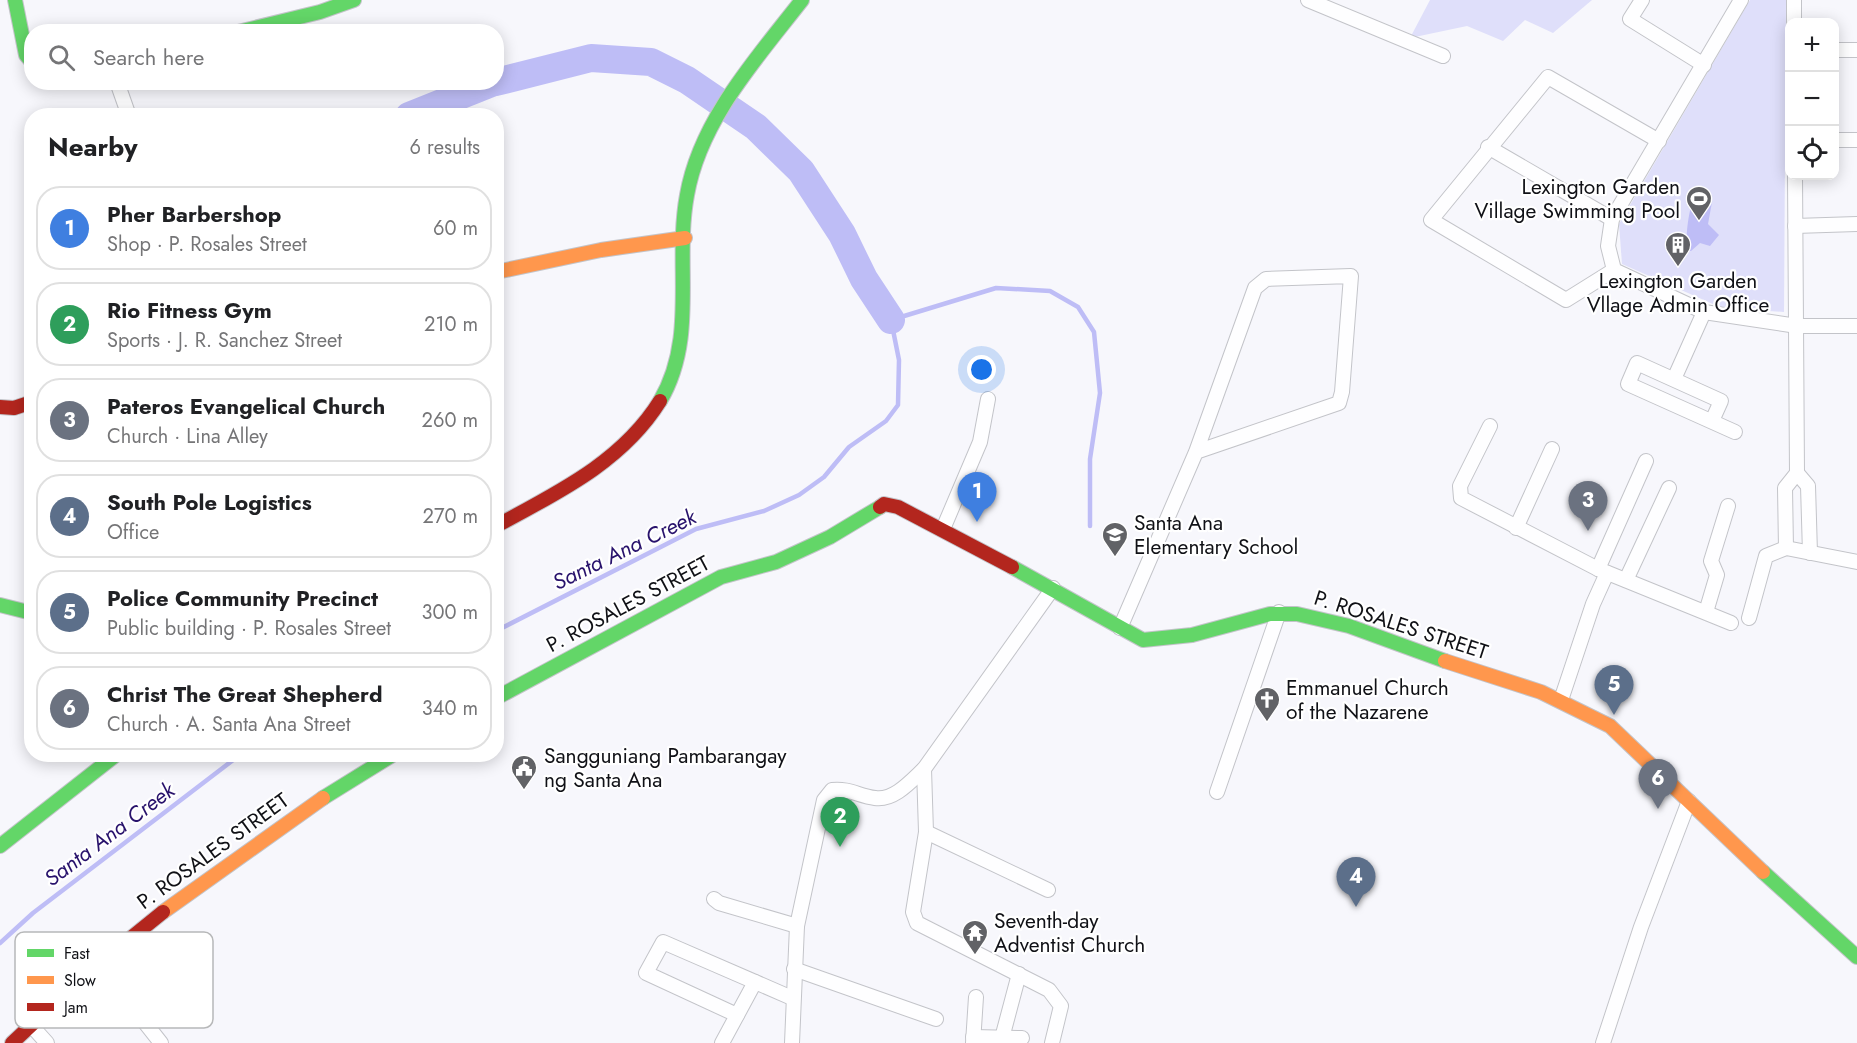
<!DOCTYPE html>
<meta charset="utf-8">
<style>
body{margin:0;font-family:Jost,sans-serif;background:#f6f6f6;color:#202124}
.controls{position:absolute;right:18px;top:18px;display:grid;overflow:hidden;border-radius:12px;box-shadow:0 3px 15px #0003}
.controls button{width:54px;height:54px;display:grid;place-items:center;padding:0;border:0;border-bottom:2px solid #e0e0e0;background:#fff;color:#202124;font:30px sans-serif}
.you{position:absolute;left:982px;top:370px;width:21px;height:21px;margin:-15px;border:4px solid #fff;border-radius:50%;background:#1a73e8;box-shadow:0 0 0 9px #1a73e833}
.badge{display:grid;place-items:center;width:39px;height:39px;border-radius:50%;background:#616266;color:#fff;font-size:20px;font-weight:700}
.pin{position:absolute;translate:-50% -50px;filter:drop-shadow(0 2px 3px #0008)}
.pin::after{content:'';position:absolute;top:32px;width:21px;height:18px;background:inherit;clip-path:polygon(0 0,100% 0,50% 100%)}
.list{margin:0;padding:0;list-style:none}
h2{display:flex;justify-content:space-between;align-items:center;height:78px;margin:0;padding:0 24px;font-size:26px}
h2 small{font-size:20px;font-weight:400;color:#757577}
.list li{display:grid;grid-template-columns:39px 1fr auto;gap:18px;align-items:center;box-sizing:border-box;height:84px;margin:0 12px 12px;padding:0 12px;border:2px solid #e0e0e0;border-radius:24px}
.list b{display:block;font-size:22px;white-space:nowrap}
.list p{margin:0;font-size:20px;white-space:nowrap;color:#757577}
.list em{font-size:20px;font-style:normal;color:#757577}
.icon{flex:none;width:33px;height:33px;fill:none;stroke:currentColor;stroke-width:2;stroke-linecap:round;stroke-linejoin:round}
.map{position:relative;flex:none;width:1857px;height:1043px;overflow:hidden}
.search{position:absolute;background:#fff;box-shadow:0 3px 15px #0003;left:24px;top:24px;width:480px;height:66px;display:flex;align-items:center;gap:15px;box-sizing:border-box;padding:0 21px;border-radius:24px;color:#757577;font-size:22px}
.panel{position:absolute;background:#fff;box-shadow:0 3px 15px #0003;left:24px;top:108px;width:480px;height:654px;border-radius:24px}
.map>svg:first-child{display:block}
.green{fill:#dfdffa}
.water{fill:#bebdf6}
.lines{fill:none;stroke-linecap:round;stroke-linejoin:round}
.stream{stroke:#bebdf6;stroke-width:4.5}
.river{stroke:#bebdf6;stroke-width:28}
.street-casing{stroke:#c3c4c9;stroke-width:16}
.fast-casing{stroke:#c3c4c9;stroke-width:16}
.slow-casing{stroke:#c3c4c9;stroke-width:16}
.jam-casing{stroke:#c3c4c9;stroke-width:16}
.street{stroke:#fefeff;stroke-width:14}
.fast{stroke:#63d668;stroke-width:14}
.slow{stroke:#ff974d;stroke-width:14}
.jam{stroke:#b3261e;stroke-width:14}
.labels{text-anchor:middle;stroke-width:4.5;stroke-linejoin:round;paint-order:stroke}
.poi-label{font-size:21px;fill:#101116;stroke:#fff;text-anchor:start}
.street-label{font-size:21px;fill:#101116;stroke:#fff}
.water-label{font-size:22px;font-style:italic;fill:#28126c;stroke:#fff}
.key{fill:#fff;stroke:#b7b8b9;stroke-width:1.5}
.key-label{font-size:16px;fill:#101116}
</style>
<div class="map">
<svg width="1857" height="1043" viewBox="0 0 1857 1043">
<rect width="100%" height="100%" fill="#f7f7fc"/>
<g class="green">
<path d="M1430,0h162l-39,33 -28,-13 -22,21 -36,-15 -57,12z"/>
<path d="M1750,0h36l-2,312 -62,-4 -100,-44 -3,-40z"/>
</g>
<path class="water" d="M1695,196h10l7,6 -4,22 11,11 -9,11 -10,-3 -9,8 -4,-1c-2,-12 2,-44 8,-54z"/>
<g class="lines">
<g class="stream">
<path d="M496,631l200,-102 68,-18 35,-16 25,-18 25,-30 37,-26 12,-16 1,-45 -8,-40 105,-32 54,3 28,16 16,25 6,61 -10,66v67"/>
<path d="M0,943l33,-30 208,-159"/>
</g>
<g class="river">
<path d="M496,82l95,-24 60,4 36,18 69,47 45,44 41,63 22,45 27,41"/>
<path d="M409,116l85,-34"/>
</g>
<defs>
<g id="street">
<path d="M1308,0l135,56"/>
<path d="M1642,0l-12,19 74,46"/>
<path d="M1741,0l-129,219 -4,27 6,24 90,42 93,14h60"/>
<path d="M1794,0v22"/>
<path d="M1834,50h23"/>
<path d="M117,82l12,34"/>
<path d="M1834,140h23"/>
<path d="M1488,147l124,72"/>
<path d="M1795,226l62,-2"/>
<path d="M1614,270l-48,30 -135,-80 117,-143 111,64"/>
<path d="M1674,379l30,-67"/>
<path d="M1712,421l9,-20 -84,-38 -9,21 107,48"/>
<path d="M1490,426l-30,60 1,12 137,71 133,54"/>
<path d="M1797,473l11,13 2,67"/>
<path d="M1516,528l36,-79"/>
<path d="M943,529l37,-87 8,-43"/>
<path d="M1786,548l-1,-60 12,-15 -2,-297"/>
<path d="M1598,569l48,-108"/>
<path d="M1626,580l43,-92"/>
<path d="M1706,612l11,-37 -6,-14 17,-55"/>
<path d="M1749,618l17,-62 20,-8 71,14"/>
<path d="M1120,628l76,-176 59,-164 11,-9 85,-3 -9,116 -3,11 -143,49"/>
<path d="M1561,700l32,-96 14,-31"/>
<path d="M1217,792l62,-180"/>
<path d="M926,832l122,58"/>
<path d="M714,899l5,4 78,23"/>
<path d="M98,963l63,80"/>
<path d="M794,969l142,50"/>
<path d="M737,1015l-91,-42 17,-31 129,56"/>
<path d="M30,1024l17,19"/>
<path d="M973,1037l49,1"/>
<path d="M1002,1038l17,-64"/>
<path d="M722,1043l33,-61"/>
<path d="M792,1043l5,-117 27,-126 8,-10c17,-2 27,6 43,8 19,3 36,-17 49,-29"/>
<path d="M973,1043l3,-46"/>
<path d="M1052,1043l9,-37 -12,-16 -132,-67 -4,-11 13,-80 -2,-63 129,-181"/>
<path d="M1603,1043l38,-116 48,-126"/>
</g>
<g id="fast">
<path d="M15,0l11,55 6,7"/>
<path d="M238,32l82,-20 34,-12"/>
<path d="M660,401c38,-64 14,-137 27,-206 13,-75 70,-137 115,-195"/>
<path d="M1012,567l131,73 49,-5 78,-21h27l52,12 96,35"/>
<path d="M0,605l32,8"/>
<path d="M496,698l225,-121 55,-15 54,-25 50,-30"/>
<path d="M323,798l71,-44"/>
<path d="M0,846l117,-92"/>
<path d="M1763,872l94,85"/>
</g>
<g id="slow">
<path d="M496,272l105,-22 84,-12"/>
<path d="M1445,661l96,31 69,34 153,146"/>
<path d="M163,912l160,-114"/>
</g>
<g id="jam">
<path d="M0,407l14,1 18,-6"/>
<path d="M880,507l4,-3 14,3 114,60"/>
<path d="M496,526c61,-33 126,-64 164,-125"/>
<path d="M12,1043l72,-67 79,-64"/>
</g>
</defs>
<use href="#street" class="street-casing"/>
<use href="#fast" class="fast-casing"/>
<use href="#slow" class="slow-casing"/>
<use href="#jam" class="jam-casing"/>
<use href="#street" class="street"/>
<use href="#fast" class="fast"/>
<use href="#slow" class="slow"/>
<use href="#jam" class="jam"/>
</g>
<defs>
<symbol id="stadium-pin" viewBox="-11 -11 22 30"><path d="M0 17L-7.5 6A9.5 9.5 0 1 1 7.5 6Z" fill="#616266" stroke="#fff"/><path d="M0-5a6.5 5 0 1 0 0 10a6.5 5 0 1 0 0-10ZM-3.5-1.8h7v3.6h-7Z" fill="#fff"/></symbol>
<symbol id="building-pin" viewBox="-11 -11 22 30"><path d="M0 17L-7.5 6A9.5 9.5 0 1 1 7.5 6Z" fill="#616266" stroke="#fff"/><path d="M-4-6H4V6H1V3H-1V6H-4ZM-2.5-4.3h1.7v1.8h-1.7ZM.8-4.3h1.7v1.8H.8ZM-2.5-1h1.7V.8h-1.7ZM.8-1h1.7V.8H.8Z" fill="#fff"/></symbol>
<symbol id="school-pin" viewBox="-11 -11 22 30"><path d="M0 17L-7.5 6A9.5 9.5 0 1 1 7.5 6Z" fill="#616266" stroke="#fff"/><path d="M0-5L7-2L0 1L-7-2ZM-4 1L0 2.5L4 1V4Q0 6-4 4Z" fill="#fff"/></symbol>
<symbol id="church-pin" viewBox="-11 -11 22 30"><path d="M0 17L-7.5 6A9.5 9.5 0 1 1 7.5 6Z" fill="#616266" stroke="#fff"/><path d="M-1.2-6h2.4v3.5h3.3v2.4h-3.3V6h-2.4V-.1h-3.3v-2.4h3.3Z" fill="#fff"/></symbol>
<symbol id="civic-pin" viewBox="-11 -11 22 30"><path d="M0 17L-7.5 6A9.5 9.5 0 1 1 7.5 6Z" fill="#616266" stroke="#fff"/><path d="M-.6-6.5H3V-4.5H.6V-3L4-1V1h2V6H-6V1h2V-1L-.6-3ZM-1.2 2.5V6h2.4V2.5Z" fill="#fff"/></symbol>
<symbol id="temple-pin" viewBox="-11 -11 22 30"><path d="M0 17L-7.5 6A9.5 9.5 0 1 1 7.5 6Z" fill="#616266" stroke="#fff"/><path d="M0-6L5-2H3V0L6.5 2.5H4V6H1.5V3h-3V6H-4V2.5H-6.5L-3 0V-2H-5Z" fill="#fff"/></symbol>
</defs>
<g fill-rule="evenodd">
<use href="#stadium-pin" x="1684" y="184" width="30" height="40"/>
<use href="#building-pin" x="1663" y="230" width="30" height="40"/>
<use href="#school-pin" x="1100" y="520" width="30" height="40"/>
<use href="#church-pin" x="1252" y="685" width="30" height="40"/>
<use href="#civic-pin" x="509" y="753" width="30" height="40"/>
<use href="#temple-pin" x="960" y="918" width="30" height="40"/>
</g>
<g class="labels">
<g class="poi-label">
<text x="1680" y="194" text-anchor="end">Lexington Garden<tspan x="1680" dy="24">Village Swimming Pool</tspan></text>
<text x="1678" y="288" text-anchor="middle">Lexington Garden<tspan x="1678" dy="24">Vllage Admin Office</tspan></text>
<text x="1134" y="530">Santa Ana<tspan x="1134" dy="24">Elementary School</tspan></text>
<text x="1286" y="695">Emmanuel Church<tspan x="1286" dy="24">of the Nazarene</tspan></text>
<text x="544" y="763">Sangguniang Pambarangay<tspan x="544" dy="24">ng Santa Ana</tspan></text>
<text x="994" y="928">Seventh-day<tspan x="994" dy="24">Adventist Church</tspan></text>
</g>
<g class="street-label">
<text transform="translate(628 604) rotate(-28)" y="7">P. ROSALES STREET</text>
<text transform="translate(1401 625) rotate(18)" y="7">P. ROSALES STREET</text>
<text transform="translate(213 851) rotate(-36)" y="7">P. ROSALES STREET</text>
</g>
<g class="water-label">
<text transform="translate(624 549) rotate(-26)" y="8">Santa Ana Creek</text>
<text transform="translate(109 834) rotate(-37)" y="8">Santa Ana Creek</text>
</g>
</g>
<rect x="15" y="932" width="198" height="96" rx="9" class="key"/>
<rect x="27" y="949" width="27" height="8" fill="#63d668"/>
<rect x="27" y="976" width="27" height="8" fill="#ff974d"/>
<rect x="27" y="1003" width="27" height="8" fill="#b3261e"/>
<g class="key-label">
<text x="64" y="959">Fast</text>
<text x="64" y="986">Slow</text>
<text x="64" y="1013">Jam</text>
</g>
</svg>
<div class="controls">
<button>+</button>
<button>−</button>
<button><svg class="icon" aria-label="locate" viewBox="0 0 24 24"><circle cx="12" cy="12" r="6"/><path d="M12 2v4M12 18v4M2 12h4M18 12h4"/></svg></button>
</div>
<div class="you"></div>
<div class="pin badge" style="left:977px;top:522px;background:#3f7fe0">1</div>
<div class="pin badge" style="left:840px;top:847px;background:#2e9e5b">2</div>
<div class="pin badge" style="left:1588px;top:531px;background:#6b7280">3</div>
<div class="pin badge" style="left:1356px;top:907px;background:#5c6f8a">4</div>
<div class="pin badge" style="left:1614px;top:715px;background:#5c6f8a">5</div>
<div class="pin badge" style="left:1658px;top:809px;background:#6b7280">6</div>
<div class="search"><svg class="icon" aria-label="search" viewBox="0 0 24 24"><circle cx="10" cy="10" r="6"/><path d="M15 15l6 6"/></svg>Search here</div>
<section class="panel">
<h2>Nearby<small>6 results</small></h2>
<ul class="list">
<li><span class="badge" style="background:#3f7fe0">1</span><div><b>Pher Barbershop</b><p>Shop · P. Rosales Street</p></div><em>60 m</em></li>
<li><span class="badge" style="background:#2e9e5b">2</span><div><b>Rio Fitness Gym</b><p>Sports · J. R. Sanchez Street</p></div><em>210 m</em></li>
<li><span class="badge" style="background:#6b7280">3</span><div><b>Pateros Evangelical Church</b><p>Church · Lina Alley</p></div><em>260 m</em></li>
<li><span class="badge" style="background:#5c6f8a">4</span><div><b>South Pole Logistics</b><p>Office</p></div><em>270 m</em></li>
<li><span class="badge" style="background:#5c6f8a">5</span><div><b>Police Community Precinct</b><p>Public building · P. Rosales Street</p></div><em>300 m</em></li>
<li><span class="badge" style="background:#6b7280">6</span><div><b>Christ The Great Shepherd</b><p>Church · A. Santa Ana Street</p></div><em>340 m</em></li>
</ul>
</section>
</div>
